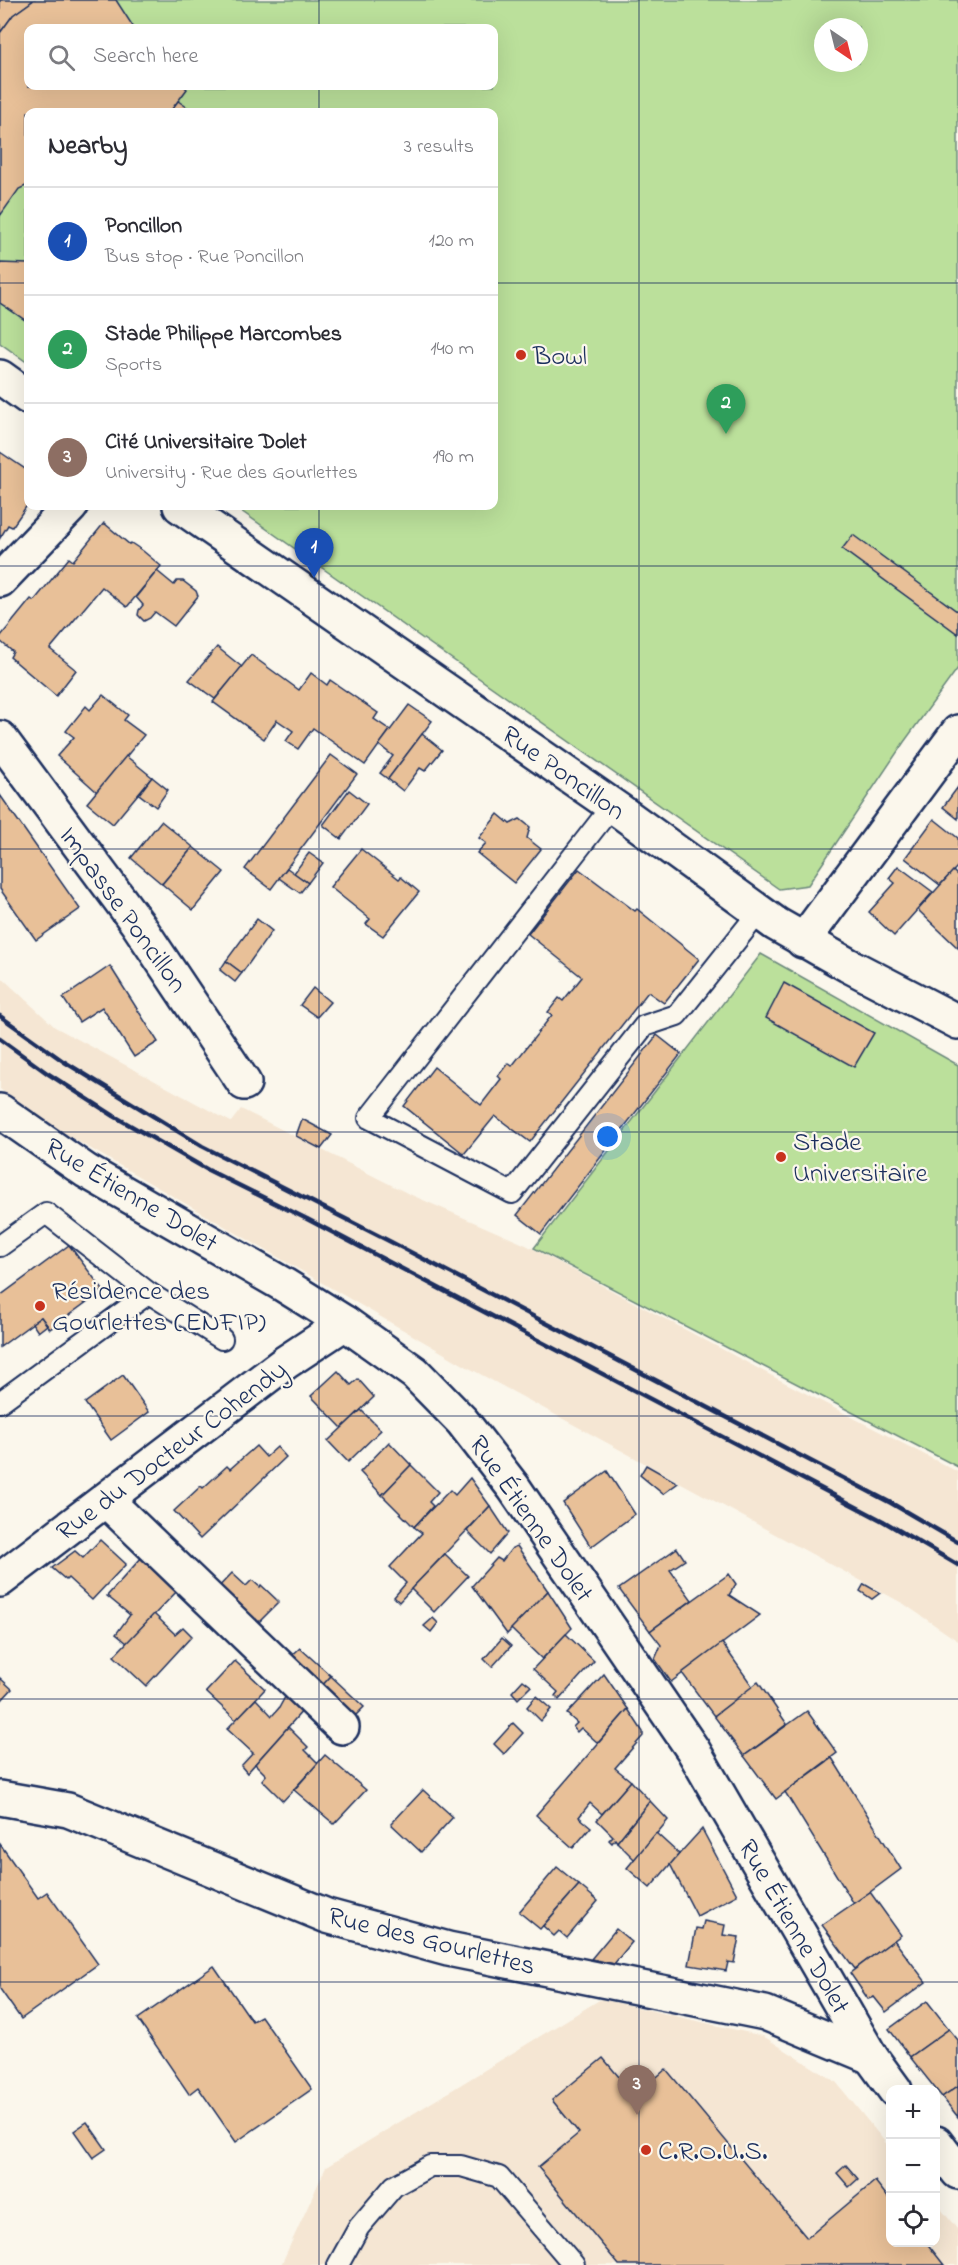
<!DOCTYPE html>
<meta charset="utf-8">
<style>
body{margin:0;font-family:"Indie Flower",sans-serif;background:#f2f2f3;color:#2b2b33}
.controls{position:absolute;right:18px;bottom:18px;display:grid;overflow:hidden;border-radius:12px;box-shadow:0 6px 24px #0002}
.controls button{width:54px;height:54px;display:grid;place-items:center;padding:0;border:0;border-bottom:2px solid #e1e1e2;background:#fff;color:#2b2b33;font:30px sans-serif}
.compass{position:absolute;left:814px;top:18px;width:54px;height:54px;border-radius:50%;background:#fff;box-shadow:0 6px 24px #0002;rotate:145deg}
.you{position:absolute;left:608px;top:1137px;width:21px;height:21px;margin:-15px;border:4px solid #fff;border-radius:50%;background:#1a73e8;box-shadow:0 0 0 9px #1a73e833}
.badge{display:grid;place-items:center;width:39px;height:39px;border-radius:50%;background:#2563eb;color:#fff;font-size:20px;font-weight:700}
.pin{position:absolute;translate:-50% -50px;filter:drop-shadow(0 2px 3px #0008)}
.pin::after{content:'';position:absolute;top:32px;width:21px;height:18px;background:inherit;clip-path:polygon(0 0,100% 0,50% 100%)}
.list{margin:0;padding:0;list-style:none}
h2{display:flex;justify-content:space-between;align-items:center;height:78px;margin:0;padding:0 24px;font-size:26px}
h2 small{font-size:20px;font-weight:400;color:#7c7c81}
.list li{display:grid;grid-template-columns:39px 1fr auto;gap:18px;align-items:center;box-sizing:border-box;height:108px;padding:0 24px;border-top:2px solid #e1e1e2}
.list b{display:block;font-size:22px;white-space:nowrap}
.list p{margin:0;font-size:20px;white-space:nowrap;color:#7c7c81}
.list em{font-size:20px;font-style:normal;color:#7c7c81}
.icon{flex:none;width:33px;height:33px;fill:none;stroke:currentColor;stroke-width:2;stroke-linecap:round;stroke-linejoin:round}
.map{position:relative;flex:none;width:958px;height:2265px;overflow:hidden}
.search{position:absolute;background:#fff;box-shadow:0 6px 24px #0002;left:24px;top:24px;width:474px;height:66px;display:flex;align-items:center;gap:15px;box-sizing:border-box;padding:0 21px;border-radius:12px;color:#7c7c81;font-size:22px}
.panel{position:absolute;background:#fff;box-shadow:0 6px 24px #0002;left:24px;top:108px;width:474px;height:402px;border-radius:12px}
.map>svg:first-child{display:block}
.built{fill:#f5e6d3}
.green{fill:#bbe09b;stroke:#6b887c;stroke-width:1.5;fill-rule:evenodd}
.building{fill:#e8c098;stroke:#1b2f5e;stroke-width:1.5}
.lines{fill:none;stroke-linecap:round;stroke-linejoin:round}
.service-casing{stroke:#1b2f5e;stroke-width:24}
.minor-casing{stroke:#1b2f5e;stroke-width:38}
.tertiary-casing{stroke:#1b2f5e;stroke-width:38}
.secondary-casing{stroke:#1b2f5e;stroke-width:38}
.service{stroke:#fbf7ec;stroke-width:20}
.minor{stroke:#fbf7ec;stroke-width:33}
.tertiary{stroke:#fbf7ec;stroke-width:33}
.secondary{stroke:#fbf7ec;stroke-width:33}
.rail{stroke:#1b2f5e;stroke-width:4.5}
.grid{fill:none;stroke:#1b2f5e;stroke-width:1.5;stroke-opacity:0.55}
.poi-dot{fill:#c8321e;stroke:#fbf7ec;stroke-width:2}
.labels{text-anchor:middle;stroke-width:4.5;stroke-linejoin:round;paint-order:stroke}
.poi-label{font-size:27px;fill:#1b2f5e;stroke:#fbf7ec;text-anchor:start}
.street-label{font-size:27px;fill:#1b2f5e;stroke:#fbf7ec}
</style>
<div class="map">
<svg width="958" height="2265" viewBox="0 0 958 2265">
<rect width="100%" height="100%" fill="#fbf7ec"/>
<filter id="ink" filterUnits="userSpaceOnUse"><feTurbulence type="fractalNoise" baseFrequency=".0167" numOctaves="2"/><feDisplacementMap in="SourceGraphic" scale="12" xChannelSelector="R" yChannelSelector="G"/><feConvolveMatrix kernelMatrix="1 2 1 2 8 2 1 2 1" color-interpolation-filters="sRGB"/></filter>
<g filter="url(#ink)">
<g class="built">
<path d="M0,976l55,51 176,95 10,-13 166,84 119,52 250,133 182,94v169l-54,-37 -435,-236 -433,-251 -36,-28z"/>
<path d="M601,1999l162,37 73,46 54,66v94h46v-39l22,27v35h-677l45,-98z"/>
</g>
<g class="green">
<path d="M0,0h958v668l-54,74 -96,143 -29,4 -545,-383h260v-394h-466v251l-28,-20zM823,27h36v36h-36zM28,28h466v58h-466z"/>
<path d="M761,954l197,111v402l-424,-219z"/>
</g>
<g class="building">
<path d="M0,0h34l-21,15 -13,18z"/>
<path d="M34,0h82l18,28h-106v58h156l3,3 -17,23h-142v73l-9,4 -19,27v-183l13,-18z"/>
<path d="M178,101l16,11h-24z"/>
<path d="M0,263l28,1v58l-28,-19z"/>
<path d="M0,452l28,19v33l-16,23 -4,-2 -8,13z"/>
<path d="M104,523l25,21 2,-1 12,8 18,15 -34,41 -25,-20 -52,62 26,21 -20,26 -46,-39 3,-5 -13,-11v-4l31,-38 3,2 35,-43 4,3z"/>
<path d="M853,535l105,77v22l-116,-85z"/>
<path d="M157,571l17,14 3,-4h6l13,10 2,5 -24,30 -19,-14 -5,6 -6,3 -6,-6 1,-5 4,-5 -7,-8z"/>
<path d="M217,647l25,20 -27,32 -26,-19z"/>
<path d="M251,655l48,35 12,-17 16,12 3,-5 48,33 -4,6 16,11 -25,35 -52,-37 -15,21 -12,-8 7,-10 -16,-11 -13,19 -51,-37z"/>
<path d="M103,695l25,20 -4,5 20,15 -47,57 -40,-36 17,-19 -8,-6 20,-25 4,4z"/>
<path d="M409,705l23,16 -44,58 -8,-6 13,-17 -14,-11z"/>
<path d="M422,734l20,16 -17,21 -5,-3 -17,23 -15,-12z"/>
<path d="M331,755l26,19 -86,115 -26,-20z"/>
<path d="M126,756l26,21 -39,47 -26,-21z"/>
<path d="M152,777l16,13 -12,17 -17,-13z"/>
<path d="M958,787v32l-15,-12z"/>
<path d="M349,790l18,14 -26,35 -18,-14z"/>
<path d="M0,795l80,114 -44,31 -36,-51z"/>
<path d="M498,814l12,10 10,-5 10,8 -3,11 14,11 -27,34 -37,-30 9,-10 -7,-5z"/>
<path d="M934,819l24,19v28l-18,19 -35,-27z"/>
<path d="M161,821l32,26 -31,37 -31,-26z"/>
<path d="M193,847l31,25 -31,38 -31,-26z"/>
<path d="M361,849l38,30 2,-2 18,15 -36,44 -17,-12 4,-5 -40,-32z"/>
<path d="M309,853l14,10 -15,20 -14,-10z"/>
<path d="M898,866l35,26 -39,44 -25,-24 26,-29 -6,-5z"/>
<path d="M287,868l21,15 -8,10 -21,-15z"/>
<path d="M579,869l56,42 2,-2 62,50 -35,44 -16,-11 -118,150 -35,-26 -31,38 -60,-48 30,-39 47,38 20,-26 -3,-3 10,-13 4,3 40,-51 -4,-3 11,-14 4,3 19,-24 -54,-43z"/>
<path d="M953,871l5,5v72l-40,-38z"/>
<path d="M257,919l15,12 -30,42 -16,-12z"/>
<path d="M226,961l16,12 -7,9 -15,-12z"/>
<path d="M110,966l48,76 -24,15 -32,-50 -23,15 -16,-24z"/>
<path d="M784,983l90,50 -20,34 -88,-49z"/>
<path d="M313,988l17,14 -13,15 -17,-12z"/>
<path d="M657,1035l24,19 -140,180 -24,-19z"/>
<path d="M302,1119l30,16 -11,14 -25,-13z"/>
<path d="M69,1245l34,45 -53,39 -9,-12 -41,30v-51z"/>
<path d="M41,1317l6,8 -9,7 -6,-9z"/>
<path d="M338,1371l13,14 7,-6 16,18 -32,31 -31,-32z"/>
<path d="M123,1375l26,37 -38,28 -26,-37z"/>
<path d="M361,1410l20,20 -33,32 -20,-21z"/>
<path d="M389,1442l22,23 -29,30 -22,-23z"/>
<path d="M256,1446l10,11 11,-10 9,10 -86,82 -26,-28 27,-25 2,2 24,-22 3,3z"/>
<path d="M411,1465l27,27 -9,10 4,4 -19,21 -32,-32z"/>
<path d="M646,1465l32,18 -15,11 -23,-19z"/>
<path d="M607,1471l28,43 -44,33 -28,-44z"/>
<path d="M470,1478l20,28 -91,96 -5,-5 12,-14 -16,-16 32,-34 -8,-6 36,-37 5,5z"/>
<path d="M490,1506l18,27 -18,21 -23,-23z"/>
<path d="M100,1540l26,24 -34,36 -24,-22 -2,2 -14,-12 23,-17 8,7z"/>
<path d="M517,1546l31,45 -41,43 -35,-48 25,-28 5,3 10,-13z"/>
<path d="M677,1548l8,12 -15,10 22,30 -42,31 -31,-42z"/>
<path d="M445,1554l23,22 -34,36 -23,-23z"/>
<path d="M142,1557l12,7 26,24 -53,55 -11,-9 14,-19 -23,-19z"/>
<path d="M232,1573l14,13 6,-6 8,7 1,-2 18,17 -26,26 -39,-36z"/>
<path d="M729,1574l7,10 -7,11 31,20 -89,67 -16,-23 6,-14 -11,-14z"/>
<path d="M864,1584l16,9 -8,6 -12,-8z"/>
<path d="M548,1591l24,37 -30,31 -31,-30z"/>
<path d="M154,1614l21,20 8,-7 9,9 -46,50 -32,-30z"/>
<path d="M433,1618l5,5 -7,9 -7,-6z"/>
<path d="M566,1634l28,27 -35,39 -4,-4 3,-4 -25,-23z"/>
<path d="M502,1638l9,8 -19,21 -8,-8z"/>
<path d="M722,1643l31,44 -39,29 -32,-43z"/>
<path d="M300,1648l31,28 -12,13 -32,-29z"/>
<path d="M235,1661l30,28 -29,31 -30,-28z"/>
<path d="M604,1674l24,35 -30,34 -17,-15 -4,4 -4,-5 4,-4 -10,-9z"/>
<path d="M331,1676l33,31 -13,13 -32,-31z"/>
<path d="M0,1678l12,11 -12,13z"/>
<path d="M523,1680l8,6 -13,13 -6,-7z"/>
<path d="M758,1682l29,42 -43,32 -30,-40z"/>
<path d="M536,1696l15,13 -10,12 -14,-14z"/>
<path d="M285,1697l18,13 -56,63 -6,-7 12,-13 -26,-24 29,-30 16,17 7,-8z"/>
<path d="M628,1709l15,23v4l-28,32 16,13 -29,33 -12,-11 -11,14 12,10 -18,21 -37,-33z"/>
<path d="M807,1711l30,42 -61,46 -32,-43z"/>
<path d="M513,1723l10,10 -19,21 -10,-10z"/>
<path d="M288,1727l20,20 -3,3 13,13 -35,38 -21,-21 4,-5 -11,-11z"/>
<path d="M325,1755l41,35 -32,34 -40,-34z"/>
<path d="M832,1758l69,111 -47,35 -69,-112z"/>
<path d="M631,1781l19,20 -33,41 -2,-3 -3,4 -3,-3 4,-4 -16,-16z"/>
<path d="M423,1790l30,27 -32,35 -30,-28z"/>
<path d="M650,1801l18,19 -33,40 -18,-18z"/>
<path d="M702,1829l35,66 -40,21 -27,-52z"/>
<path d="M656,1833l23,21 -29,34 -23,-20z"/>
<path d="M0,1844l38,54 9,-6 51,72 -77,55 -21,-30z"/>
<path d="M557,1867l22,18 -39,44 -21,-17z"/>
<path d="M579,1885l19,16 -31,37 -8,-7 -5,5 -11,-10z"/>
<path d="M870,1892l31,43 -46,34 -33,-44z"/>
<path d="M704,1921l21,4 -2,10 16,2 -5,26 -6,-1 -2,9 -37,-6 7,-37 6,1z"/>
<path d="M616,1929l16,13 -18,22 -23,-5z"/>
<path d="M894,1940l32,42 -40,30 -12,-15 -6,2 -18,-26z"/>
<path d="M214,1966l38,55 9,-5 51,73 -76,53 -38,-55 -9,7 -51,-75z"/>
<path d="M927,2001l22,28 -39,28 -21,-28z"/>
<path d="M949,2029l9,11v46l-16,11 -32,-40z"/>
<path d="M603,2058l32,38 31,-27 141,169 68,-57 15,19v42h36l18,23h-325l-81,-98 41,-34 -27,-33z"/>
<path d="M958,2086v31l-16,-20z"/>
<path d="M87,2122l19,27 -13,9 -19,-27z"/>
<path d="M846,2165l12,14 -9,8 -12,-14z"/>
</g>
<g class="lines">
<defs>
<g id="service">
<path d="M612,806l-243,312 143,75 132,-167 33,-11 82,-103"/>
<path d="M0,1246l46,-33 103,80"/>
<path d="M0,1402l149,-109 73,46"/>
<path d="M338,2265l21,-38 35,-41 36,-20h31l38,11 75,88"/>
</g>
<g id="minor">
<path d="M0,377l28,20"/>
<path d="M180,506l440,305 156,113 72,41 110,57"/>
<path d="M0,580l71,-74"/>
<path d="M0,738l137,185 107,160"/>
<path d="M803,941l155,-209"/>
<path d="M106,1500l236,227"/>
<path d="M0,1798l68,12 259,106 121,33 317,64 106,44"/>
</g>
<path id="tertiary" d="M0,1580l286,-218 59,-39"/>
<g id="secondary">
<path d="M0,1111l86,60 198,114 61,38 70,50 47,48 52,67 179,262 178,307 24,33"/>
<path d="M936,2143l22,29"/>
</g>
</defs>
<use href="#service" class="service-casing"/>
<use href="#minor" class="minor-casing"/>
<use href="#tertiary" class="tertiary-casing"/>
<use href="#secondary" class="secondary-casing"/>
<use href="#service" class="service"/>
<use href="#minor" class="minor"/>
<use href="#tertiary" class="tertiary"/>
<use href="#secondary" class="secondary"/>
<g class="rail">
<path d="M0,1016l63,45 139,85 189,96 500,261 67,39"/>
<path d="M0,1039l47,34 67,43 94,54 99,49 576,302 75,44"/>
</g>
</g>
</g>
<path class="grid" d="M319,0v28M639,0v2265M319,86v26M0,283h28M494,283h464M319,506v1759M0,566h958M0,849h958M0,1132h958M0,1416h958M0,1699h958M0,1982h958"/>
<g class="poi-dot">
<circle cx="521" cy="355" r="6"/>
<circle cx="781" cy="1157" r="6"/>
<circle cx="40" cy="1306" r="6"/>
<circle cx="646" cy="2150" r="6"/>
</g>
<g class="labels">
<g class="poi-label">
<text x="533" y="364">Bowl</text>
<text x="793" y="1150">Stade<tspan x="793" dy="31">Universitaire</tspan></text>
<text x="52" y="1299">Résidence des<tspan x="52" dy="31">Gourlettes (ENFIP)</tspan></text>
<text x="658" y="2159">C.R.O.U.S.</text>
</g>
<g class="street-label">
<text transform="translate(564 772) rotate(35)" y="9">Rue Poncillon</text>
<text transform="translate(124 909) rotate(54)" y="9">Impasse Poncillon</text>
<text transform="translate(132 1194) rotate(31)" y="9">Rue Étienne Dolet</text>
<text transform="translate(171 1450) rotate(-37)" y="9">Rue du Docteur Cohendy</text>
<text transform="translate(532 1518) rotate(55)" y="9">Rue Étienne Dolet</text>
<text transform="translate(795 1926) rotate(60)" y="9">Rue Étienne Dolet</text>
<text transform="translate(432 1940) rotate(14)" y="9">Rue des Gourlettes</text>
</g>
</g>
</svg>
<div class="controls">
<button>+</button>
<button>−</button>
<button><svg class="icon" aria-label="locate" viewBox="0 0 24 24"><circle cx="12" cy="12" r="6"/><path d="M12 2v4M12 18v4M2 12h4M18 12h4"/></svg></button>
</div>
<svg class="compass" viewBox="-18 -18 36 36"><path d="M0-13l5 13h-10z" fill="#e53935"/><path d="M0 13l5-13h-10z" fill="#7c7c81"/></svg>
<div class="you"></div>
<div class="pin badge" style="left:314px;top:578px;background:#1a4fb4">1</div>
<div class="pin badge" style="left:726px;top:434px;background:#2e9e5b">2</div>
<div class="pin badge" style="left:637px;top:2115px;background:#8d6e63">3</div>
<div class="search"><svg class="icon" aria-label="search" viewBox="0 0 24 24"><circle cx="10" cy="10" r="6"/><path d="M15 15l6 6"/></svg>Search here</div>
<section class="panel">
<h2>Nearby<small>3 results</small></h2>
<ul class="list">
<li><span class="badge" style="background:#1a4fb4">1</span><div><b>Poncillon</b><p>Bus stop · Rue Poncillon</p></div><em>120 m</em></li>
<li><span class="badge" style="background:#2e9e5b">2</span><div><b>Stade Philippe Marcombes</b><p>Sports</p></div><em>140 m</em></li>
<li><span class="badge" style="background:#8d6e63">3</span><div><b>Cité Universitaire Dolet</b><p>University · Rue des Gourlettes</p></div><em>190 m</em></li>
</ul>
</section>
</div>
